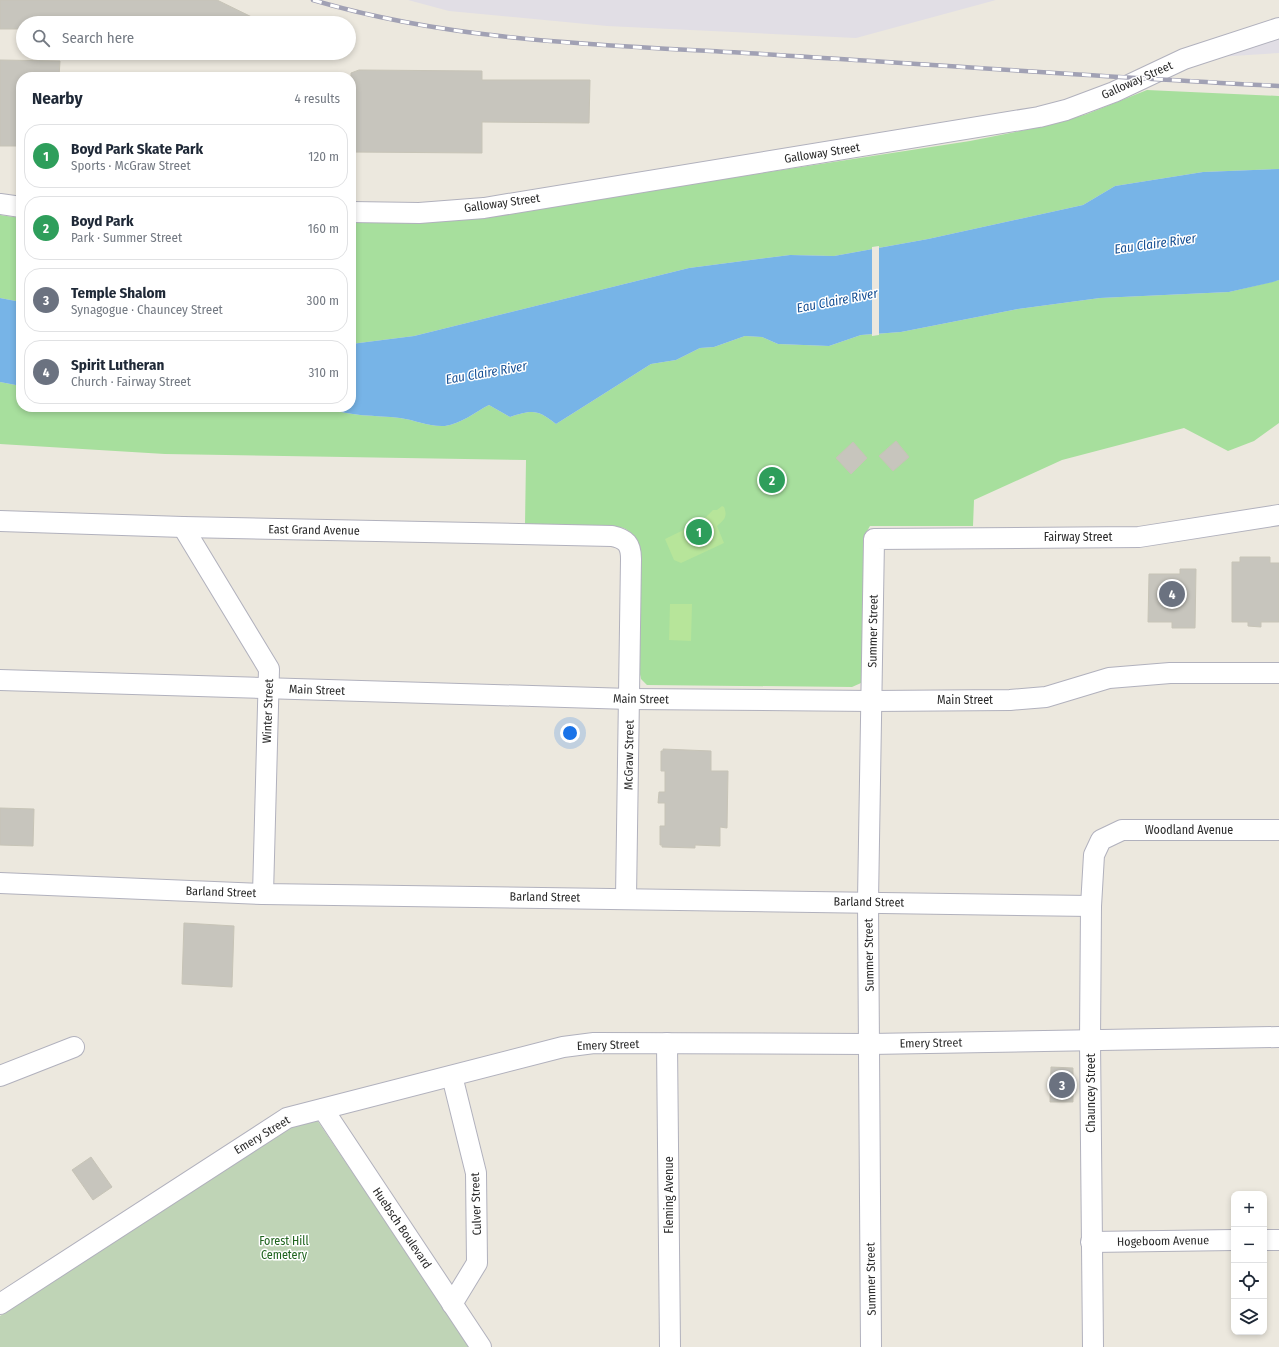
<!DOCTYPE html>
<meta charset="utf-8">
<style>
body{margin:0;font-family:"Fira Sans Condensed",sans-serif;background:#f6f6f7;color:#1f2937}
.controls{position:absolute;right:12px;bottom:12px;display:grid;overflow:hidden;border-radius:8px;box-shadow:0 2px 6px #0003}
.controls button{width:36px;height:36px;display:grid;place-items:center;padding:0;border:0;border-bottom:1px solid #e0e1e3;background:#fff;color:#1f2937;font:20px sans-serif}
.you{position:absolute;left:570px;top:733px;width:14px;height:14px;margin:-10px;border:3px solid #fff;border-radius:50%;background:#1a73e8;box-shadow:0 0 0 6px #1a73e833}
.badge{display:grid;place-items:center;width:26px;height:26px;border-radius:50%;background:#7c3aed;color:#fff;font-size:13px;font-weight:700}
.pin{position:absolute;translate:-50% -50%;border:2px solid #fff;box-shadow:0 1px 4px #0006}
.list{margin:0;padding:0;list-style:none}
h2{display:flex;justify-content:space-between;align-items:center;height:52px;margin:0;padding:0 16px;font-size:17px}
h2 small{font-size:13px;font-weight:400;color:#747a83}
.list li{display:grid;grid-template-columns:26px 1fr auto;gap:12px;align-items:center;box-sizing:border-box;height:64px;margin:0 8px 8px;padding:0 8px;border:1px solid #e0e1e3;border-radius:16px}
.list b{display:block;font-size:15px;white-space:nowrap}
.list p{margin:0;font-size:13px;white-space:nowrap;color:#747a83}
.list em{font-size:13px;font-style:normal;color:#747a83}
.icon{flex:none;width:22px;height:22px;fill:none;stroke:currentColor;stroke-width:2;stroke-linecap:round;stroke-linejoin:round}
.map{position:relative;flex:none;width:1279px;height:1347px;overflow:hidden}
.search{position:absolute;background:#fff;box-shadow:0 2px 6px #0003;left:16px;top:16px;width:340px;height:44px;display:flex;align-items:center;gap:10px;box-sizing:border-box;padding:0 14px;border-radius:22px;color:#747a83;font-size:15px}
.panel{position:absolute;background:#fff;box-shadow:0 2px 6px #0003;left:16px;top:72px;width:340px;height:340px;border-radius:16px}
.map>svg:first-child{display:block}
.industrial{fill:#e1dee5}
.green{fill:#a7df9d}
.cemetery{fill:#bfd4b6}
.pitch{fill:#b7e59a}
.water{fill:#77b4e7}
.pier{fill:#ece8de}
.building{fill:#c7c5bd;stroke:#c7c4b7}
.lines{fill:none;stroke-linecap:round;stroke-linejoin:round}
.minor-casing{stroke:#b1b1bd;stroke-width:22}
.minor{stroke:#fff;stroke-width:20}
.rail-casing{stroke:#a1a1b4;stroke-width:4.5}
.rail{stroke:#fff;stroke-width:3;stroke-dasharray:9;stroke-linecap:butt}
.labels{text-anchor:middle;stroke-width:3;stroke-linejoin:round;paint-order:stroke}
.street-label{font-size:12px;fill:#2b2b2b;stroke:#fff}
.park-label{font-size:12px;fill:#20641f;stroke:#fff}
.water-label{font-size:13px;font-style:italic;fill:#165094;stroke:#fff}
</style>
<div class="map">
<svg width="1279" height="1347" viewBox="0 0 1279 1347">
<rect width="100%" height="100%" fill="#ece8de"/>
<g class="industrial">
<path d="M408,0h588l-140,38 -249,-12 -158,-15z"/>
<path d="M1279,28v25l-94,6z"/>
</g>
<g class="green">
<path d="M1147,90l132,6v73l-76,3 -88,14 -32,19 -155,34 -94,17 -44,-1 -101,13 -275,68 -63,8v-121h55l71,-6 493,-76 80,-16 37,-11z"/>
<path d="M0,215l21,3v84l-21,-4z"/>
<path d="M1279,280v143l-25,18 -26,10 -44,-23 -122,32 -88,40 -1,26h-103l-4,7 -3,22v118l-2,10 -9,4 -205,-2 -6,-6 -1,-5v-124c-3,-11 -8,-21 -21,-23l-94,-2 1,-65 -361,-6 -165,-10v-62l21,4v21h304c24,10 50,8 75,11 16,2 28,9 45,8 16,-2 30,-14 44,-21l21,12c23,-7 27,-8 46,7l95,-60 25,-4 24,-12 14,-1 31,-11 17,1 16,7 51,2 32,-11 40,-3 117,-23 82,-11 129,-6z"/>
</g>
<path class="cemetery" d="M317,1120l154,227h-471v-31l290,-192z"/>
<g class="pitch">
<path d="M722,506l2,1c4,10 0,13 -7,19l7,17 -43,20 -7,-3 -9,-21 37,-18 11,-11h4z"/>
<path d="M670,604h22l-1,37 -22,-1z"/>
</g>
<g class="water">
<path d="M1279,169v111l-6,2 -44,10 -129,6 -82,11 -117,23 -40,3 -32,11 -51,-2 -16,-7 -17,-1 -31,11 -14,1 -24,12 -25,4 -95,60c-19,-15 -23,-14 -46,-7l-21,-12c-14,7 -28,19 -44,21 -17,1 -29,-6 -45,-8 -25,-3 -51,-1 -75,-11h26v-63l63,-8 275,-68 101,-13 44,1 94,-17 155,-34 32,-19 88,-14z"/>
<path d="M0,298l21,4v84l-21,-4z"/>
</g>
<path class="pier" d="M879,246v89l-7,1v-89z"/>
<g class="building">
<path d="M0,0h217l47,23h-241v6h-23z"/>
<path d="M0,60l60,1 -1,16h-38v69h-21z"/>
<path d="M359,70l123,1v9h108l-1,43 -107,-1v31l-131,-1v-79z"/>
<path d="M896,441l13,16 -16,14 -14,-15z"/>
<path d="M853,442l14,16 -16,16 -15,-16z"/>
<path d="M1240,557h30v6h9v59h-18v5l-13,-1v-4h-16v-60h8z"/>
<path d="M1180,569h16l-1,59h-23v-6h-24l1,-48h31z"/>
<path d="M663,749l48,2v20h17l-1,57 -7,-1v19l-25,-1v3l-33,-1v-2h-2v-19h5v-23h-7l1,-11h6v-21h-4v-20h2z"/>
<path d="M0,808l34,1 -1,37 -33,-1z"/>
<path d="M184,923l50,3 -2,61 -50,-3z"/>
<path d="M1051,1067l22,1v34h-23z"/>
<path d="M91,1157l21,30 -19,13 -21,-30z"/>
</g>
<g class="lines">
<defs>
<g id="minor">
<path d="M0,204l21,3"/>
<path d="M351,212l68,1 65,-5 555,-91 27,-7 48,-18 70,-33 95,-31"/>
<path d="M0,521l183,6 429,9c14,3 19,8 19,23l-5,339"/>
<path d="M183,527l86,142 -6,225"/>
<path d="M0,680l630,19 242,2 138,-1 36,-3 63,-19 61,-5h109"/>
<path d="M0,883l263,11 828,12"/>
<path d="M667,1043l3,304"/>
<path d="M0,1076l74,-29"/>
<path d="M452,1076l24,97 1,90 -25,41"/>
<path d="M323,1109l158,238"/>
<path d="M1264,1240h15"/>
<path d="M1091,1242l143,-2"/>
<path d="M0,1304l287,-186 276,-71 31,-4 276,1 409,-7"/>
<path d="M871,1347l-3,-446 6,-362 265,-2 140,-22"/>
<path d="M1093,1347l-3,-306 1,-135 3,-51 7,-15 21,-10h157"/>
</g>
</defs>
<use href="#minor" class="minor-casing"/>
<use href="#minor" class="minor"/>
<defs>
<path id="rail" d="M313,0c145,43 299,45 449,54 173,11 345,23 517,32"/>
</defs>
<use href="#rail" class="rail-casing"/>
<use href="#rail" class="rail"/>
</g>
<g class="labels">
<g class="street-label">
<text transform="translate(1137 80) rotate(-24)" y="4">Galloway Street</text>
<text transform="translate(822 153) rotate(-9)" y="4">Galloway Street</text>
<text transform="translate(502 203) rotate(-8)" y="4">Galloway Street</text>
<text transform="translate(314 530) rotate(1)" y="4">East Grand Avenue</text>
<text x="1078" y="541">Fairway Street</text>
<text transform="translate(873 631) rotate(-89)" y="4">Summer Street</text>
<text transform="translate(317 690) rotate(2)" y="4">Main Street</text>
<text transform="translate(641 699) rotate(1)" y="4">Main Street</text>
<text x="965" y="704">Main Street</text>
<text transform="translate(268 711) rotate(-88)" y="4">Winter Street</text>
<text transform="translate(629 755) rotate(-89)" y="4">McGraw Street</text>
<text x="1189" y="834">Woodland Avenue</text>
<text transform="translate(221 892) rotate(2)" y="4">Barland Street</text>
<text transform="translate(545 897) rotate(1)" y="4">Barland Street</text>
<text transform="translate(869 902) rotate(1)" y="4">Barland Street</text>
<text transform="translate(869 955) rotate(-91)" y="4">Summer Street</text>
<text transform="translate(931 1043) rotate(-1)" y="4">Emery Street</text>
<text transform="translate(608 1045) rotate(-2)" y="4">Emery Street</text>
<text transform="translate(1091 1093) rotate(-90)" y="4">Chauncey Street</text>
<text transform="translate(262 1135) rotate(-31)" y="4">Emery Street</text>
<text transform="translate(669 1195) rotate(-90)" y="4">Fleming Avenue</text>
<text transform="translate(476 1204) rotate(-92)" y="4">Culver Street</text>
<text transform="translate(402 1228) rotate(56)" y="4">Huebsch Boulevard</text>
<text transform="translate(1163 1241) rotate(-1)" y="4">Hogeboom Avenue</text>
<text transform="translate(871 1279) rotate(-91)" y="4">Summer Street</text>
</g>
<g class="park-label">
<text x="284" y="1245">Forest Hill<tspan x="284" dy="14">Cemetery</tspan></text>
</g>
<g class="water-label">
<text transform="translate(1155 243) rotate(-8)" y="5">Eau Claire River</text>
<text transform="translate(837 300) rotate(-11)" y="5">Eau Claire River</text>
<text transform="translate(486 372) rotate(-10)" y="5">Eau Claire River</text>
</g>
</g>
</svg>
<div class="controls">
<button>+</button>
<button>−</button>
<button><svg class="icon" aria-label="locate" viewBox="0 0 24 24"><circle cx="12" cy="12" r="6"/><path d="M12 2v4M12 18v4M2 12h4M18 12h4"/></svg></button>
<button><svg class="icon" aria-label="layers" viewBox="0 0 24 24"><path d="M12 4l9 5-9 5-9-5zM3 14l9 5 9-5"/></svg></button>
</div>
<div class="you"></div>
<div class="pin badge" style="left:699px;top:532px;background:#2e9e5b">1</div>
<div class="pin badge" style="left:772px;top:480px;background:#2e9e5b">2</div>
<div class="pin badge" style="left:1062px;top:1085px;background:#6b7280">3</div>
<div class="pin badge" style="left:1172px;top:594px;background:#6b7280">4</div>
<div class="search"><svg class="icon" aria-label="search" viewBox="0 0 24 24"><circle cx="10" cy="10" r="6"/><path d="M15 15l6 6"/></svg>Search here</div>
<section class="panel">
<h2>Nearby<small>4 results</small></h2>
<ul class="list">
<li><span class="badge" style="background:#2e9e5b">1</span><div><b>Boyd Park Skate Park</b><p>Sports · McGraw Street</p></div><em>120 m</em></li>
<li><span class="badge" style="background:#2e9e5b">2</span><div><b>Boyd Park</b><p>Park · Summer Street</p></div><em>160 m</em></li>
<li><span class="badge" style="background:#6b7280">3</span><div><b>Temple Shalom</b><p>Synagogue · Chauncey Street</p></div><em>300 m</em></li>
<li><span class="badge" style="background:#6b7280">4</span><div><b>Spirit Lutheran</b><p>Church · Fairway Street</p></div><em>310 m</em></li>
</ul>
</section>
</div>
